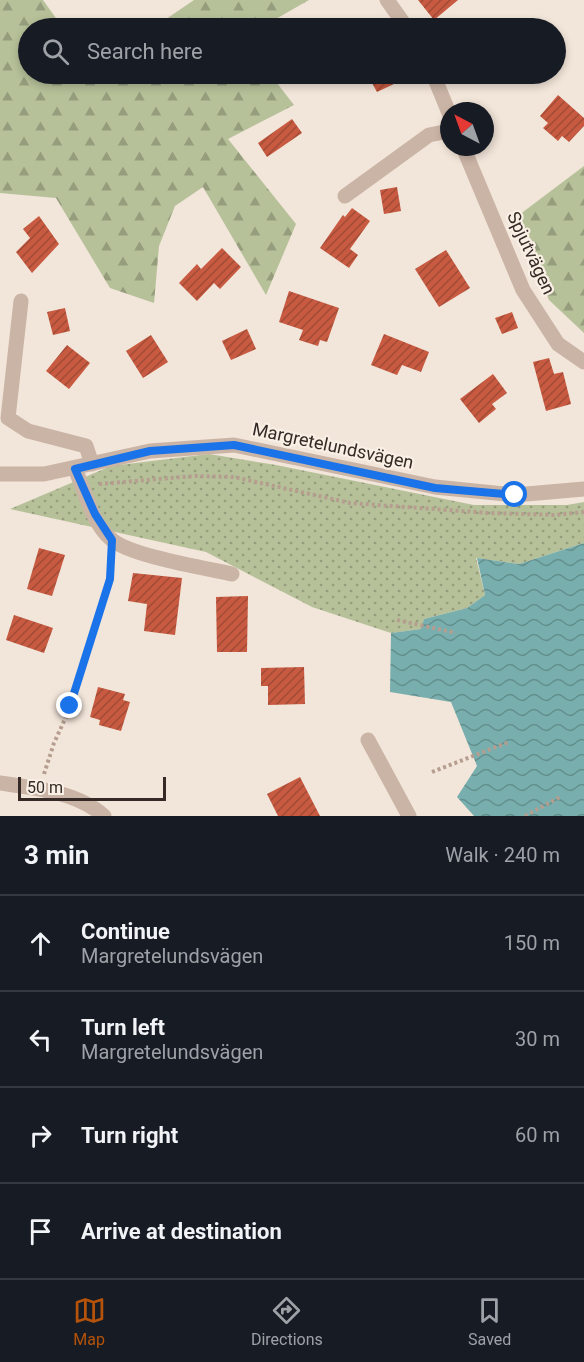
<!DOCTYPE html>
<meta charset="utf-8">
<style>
body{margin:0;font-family:Roboto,sans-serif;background:#242831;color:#f1f3f6}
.compass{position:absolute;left:440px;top:102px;width:54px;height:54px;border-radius:50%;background:#171b24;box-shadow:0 3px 9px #0003;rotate:319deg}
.scale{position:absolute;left:18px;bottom:15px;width:148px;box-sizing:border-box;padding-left:6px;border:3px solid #352a26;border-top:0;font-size:16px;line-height:21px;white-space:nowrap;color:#352a26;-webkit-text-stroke:4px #f9efe5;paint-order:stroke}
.stop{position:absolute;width:18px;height:18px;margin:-14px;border:4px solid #1a73e8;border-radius:50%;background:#fff}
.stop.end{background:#1a73e8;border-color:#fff;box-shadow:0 2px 6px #0008}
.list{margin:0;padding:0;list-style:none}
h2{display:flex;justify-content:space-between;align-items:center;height:78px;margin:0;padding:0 24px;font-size:26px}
h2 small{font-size:20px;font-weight:400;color:#9ea1a6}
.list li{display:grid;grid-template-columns:39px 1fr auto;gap:18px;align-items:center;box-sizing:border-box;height:96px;padding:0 24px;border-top:2px solid #363941}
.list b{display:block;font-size:22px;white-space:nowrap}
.list p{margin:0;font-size:20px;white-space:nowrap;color:#9ea1a6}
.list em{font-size:20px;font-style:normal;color:#9ea1a6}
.icon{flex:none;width:33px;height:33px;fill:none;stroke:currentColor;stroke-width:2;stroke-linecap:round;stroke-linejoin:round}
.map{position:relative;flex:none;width:584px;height:816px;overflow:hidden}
.search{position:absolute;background:#171b24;box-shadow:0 3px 9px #0003;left:18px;right:18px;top:18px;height:66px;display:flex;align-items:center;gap:15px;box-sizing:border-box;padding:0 21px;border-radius:33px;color:#9ea1a6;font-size:22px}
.sheet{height:462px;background:#171b24}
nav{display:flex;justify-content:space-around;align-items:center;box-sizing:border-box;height:84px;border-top:2px solid #363941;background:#171b24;font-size:16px;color:#9ea1a6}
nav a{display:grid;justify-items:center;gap:3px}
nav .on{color:#b45309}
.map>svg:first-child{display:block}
.forest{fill:url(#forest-firs)}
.park{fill:url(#park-dots)}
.water{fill:url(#water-waves)}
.building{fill:url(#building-hatch)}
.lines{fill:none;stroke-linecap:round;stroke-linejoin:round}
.path{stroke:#b59d8f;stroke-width:4;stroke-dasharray:3 3;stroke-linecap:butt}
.minor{stroke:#cab4a5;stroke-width:15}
.route{stroke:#1a73e8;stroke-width:8}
.labels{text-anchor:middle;stroke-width:4.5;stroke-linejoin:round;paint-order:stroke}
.street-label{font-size:18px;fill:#352a26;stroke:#f9efe5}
</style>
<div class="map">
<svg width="584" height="816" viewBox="0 0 584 816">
<defs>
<pattern id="forest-firs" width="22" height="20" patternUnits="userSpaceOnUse" patternTransform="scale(1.5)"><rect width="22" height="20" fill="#b6c199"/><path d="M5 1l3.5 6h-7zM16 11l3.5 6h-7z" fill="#959d7d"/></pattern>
<pattern id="park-dots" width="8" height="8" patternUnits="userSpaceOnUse" patternTransform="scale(1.5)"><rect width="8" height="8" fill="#b6c199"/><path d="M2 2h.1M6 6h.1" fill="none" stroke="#959d7d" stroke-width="1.8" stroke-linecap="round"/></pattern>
<pattern id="water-waves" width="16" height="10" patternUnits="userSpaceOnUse" patternTransform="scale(1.5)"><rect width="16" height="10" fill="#78afae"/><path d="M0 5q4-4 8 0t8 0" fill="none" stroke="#638f8d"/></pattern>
<pattern id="building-hatch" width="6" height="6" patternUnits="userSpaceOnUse" patternTransform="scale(1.5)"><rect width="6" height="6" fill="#c75a41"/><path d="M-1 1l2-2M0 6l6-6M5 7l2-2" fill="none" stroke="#a24b36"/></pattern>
</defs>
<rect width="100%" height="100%" fill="#f2e5d9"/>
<g class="forest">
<path d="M0,0h43l20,28h-35v46h242l24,31 -66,34 68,85 -30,71 -63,-108 -28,19 -16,40 -5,57 -44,-15 -54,-90 -56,-5z"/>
<path d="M194,0h115l-49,28h-107z"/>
<path d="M584,166v167l-35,-33 -34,-82z"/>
</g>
<path class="park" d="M209,454l67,11 198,40h93l17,-3v41l-65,21 -43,-6 9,37 -18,13 -43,11 -2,10 -31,4 -79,-26 -106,-55 -196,-43 101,-43z"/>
<path class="water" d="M584,543v273h-110l-17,-19 20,-31 -26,-64 -61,-10 1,-59 30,-4 3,-10 43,-11 18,-13 -8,-37 42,6z"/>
<g class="building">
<path d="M418,0h40l-24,20z"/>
<path d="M367,74h48l-38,18z"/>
<path d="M558,95l26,23v8l-15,16 -7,-6 -4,5 -15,-13 5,-5 -8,-7z"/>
<path d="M292,119l10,14 -35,24 -9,-14z"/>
<path d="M397,187l4,24 -17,3 -4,-24z"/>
<path d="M352,208l18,13 -20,28 8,6 -9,13 -29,-20 23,-33 2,2z"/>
<path d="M39,216l20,28 -27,29 -16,-21 14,-14 -7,-9z"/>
<path d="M222,248l19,19 -21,22 -6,-6 -17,18 -18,-18 18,-19 4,5z"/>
<path d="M446,250l24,38 -31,19 -24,-38z"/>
<path d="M289,291l50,17 -12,34 -7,-2 -2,6 -19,-6 4,-10 -24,-8z"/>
<path d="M65,308l5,23 -17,4 -6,-23z"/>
<path d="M512,312l6,16 -16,6 -7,-16z"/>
<path d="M247,329l9,20 -25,11 -9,-19z"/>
<path d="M384,334l45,18 -8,20 -19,-7 -5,10 -26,-10z"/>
<path d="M151,335l17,27 -25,16 -17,-27z"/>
<path d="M67,345l23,18 -21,26 -23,-18z"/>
<path d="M549,358l5,16 9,-2 8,32 -25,7 -13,-49z"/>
<path d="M493,374l14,19 -15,11 4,5 -17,14 -19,-24z"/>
<path d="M39,548l26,7 -13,41 -25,-7z"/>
<path d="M133,573l49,5 -7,57 -31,-4 3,-27 -19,-3z"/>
<path d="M248,596l-1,56h-30l-1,-55z"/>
<path d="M14,615l39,13 -9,25 -38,-13z"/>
<path d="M304,667l1,37 -37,1v-19h-7v-18z"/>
<path d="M98,687l27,7 -2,6 7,2 -9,29 -22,-6 1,-5 -10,-3z"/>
<path d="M300,777l20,39h-42l-11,-22z"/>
</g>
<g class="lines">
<g class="path">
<path d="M99,484l96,-8 39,1 116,26 140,10 65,2 29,-3"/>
<path d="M397,620l59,13"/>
<path d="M432,772l77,-30"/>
<path d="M44,774l10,-31 17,-37 30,-94 9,-33 1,-20"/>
<path d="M525,816l35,-19"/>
</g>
<g class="minor">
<path d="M387,0l20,28"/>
<path d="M433,74l16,39"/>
<path d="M463,147l60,143 35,54 26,18"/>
<path d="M345,196l84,-61 20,-4"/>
<path d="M21,301l-13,117 20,13 58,15 6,18"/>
<path d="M75,469c10,21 17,54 36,70 19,17 94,29 121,35"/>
<path d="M0,474h44l106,-23 84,-6 201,42 80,8 69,-6"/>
<path d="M368,740l41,76"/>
<path d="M0,783c35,5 77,9 104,33"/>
</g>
</g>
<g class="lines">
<path class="route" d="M70,706l40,-127 2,-39 -17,-26 -20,-45 75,-18 84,-6 201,43 80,7"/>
</g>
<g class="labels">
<g class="street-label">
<text transform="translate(531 253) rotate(65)" y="6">Spjutvägen</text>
<text transform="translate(333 446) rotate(12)" y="6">Margretelundsvägen</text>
</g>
</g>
</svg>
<svg class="compass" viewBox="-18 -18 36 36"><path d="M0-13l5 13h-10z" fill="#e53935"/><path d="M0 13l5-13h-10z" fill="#9ea1a6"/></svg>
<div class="scale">50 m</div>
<div class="stop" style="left:515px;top:495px"></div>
<div class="stop end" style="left:70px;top:706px"></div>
<div class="search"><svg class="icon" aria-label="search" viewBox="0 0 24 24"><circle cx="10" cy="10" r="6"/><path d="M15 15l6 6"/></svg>Search here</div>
</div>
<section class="sheet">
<h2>3 min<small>Walk · 240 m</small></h2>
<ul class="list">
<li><svg class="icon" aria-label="ahead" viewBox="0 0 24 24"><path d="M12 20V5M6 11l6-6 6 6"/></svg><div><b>Continue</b><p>Margretelundsvägen</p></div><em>150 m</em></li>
<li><svg class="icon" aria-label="left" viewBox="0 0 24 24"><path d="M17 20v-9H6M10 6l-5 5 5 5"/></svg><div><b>Turn left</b><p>Margretelundsvägen</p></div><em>30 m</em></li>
<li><svg class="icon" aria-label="right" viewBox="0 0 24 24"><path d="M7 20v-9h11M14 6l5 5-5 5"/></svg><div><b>Turn right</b></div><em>60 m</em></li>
<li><svg class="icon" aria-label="arrive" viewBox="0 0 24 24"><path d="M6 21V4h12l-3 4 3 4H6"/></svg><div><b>Arrive at destination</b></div></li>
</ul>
</section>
<nav>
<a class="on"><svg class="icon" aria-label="map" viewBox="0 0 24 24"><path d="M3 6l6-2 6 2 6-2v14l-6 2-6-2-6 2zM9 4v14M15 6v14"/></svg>Map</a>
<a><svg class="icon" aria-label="directions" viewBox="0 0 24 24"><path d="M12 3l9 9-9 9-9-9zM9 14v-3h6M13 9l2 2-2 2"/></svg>Directions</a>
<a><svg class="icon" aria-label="saved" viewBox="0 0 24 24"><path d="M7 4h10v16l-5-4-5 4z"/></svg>Saved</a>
</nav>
